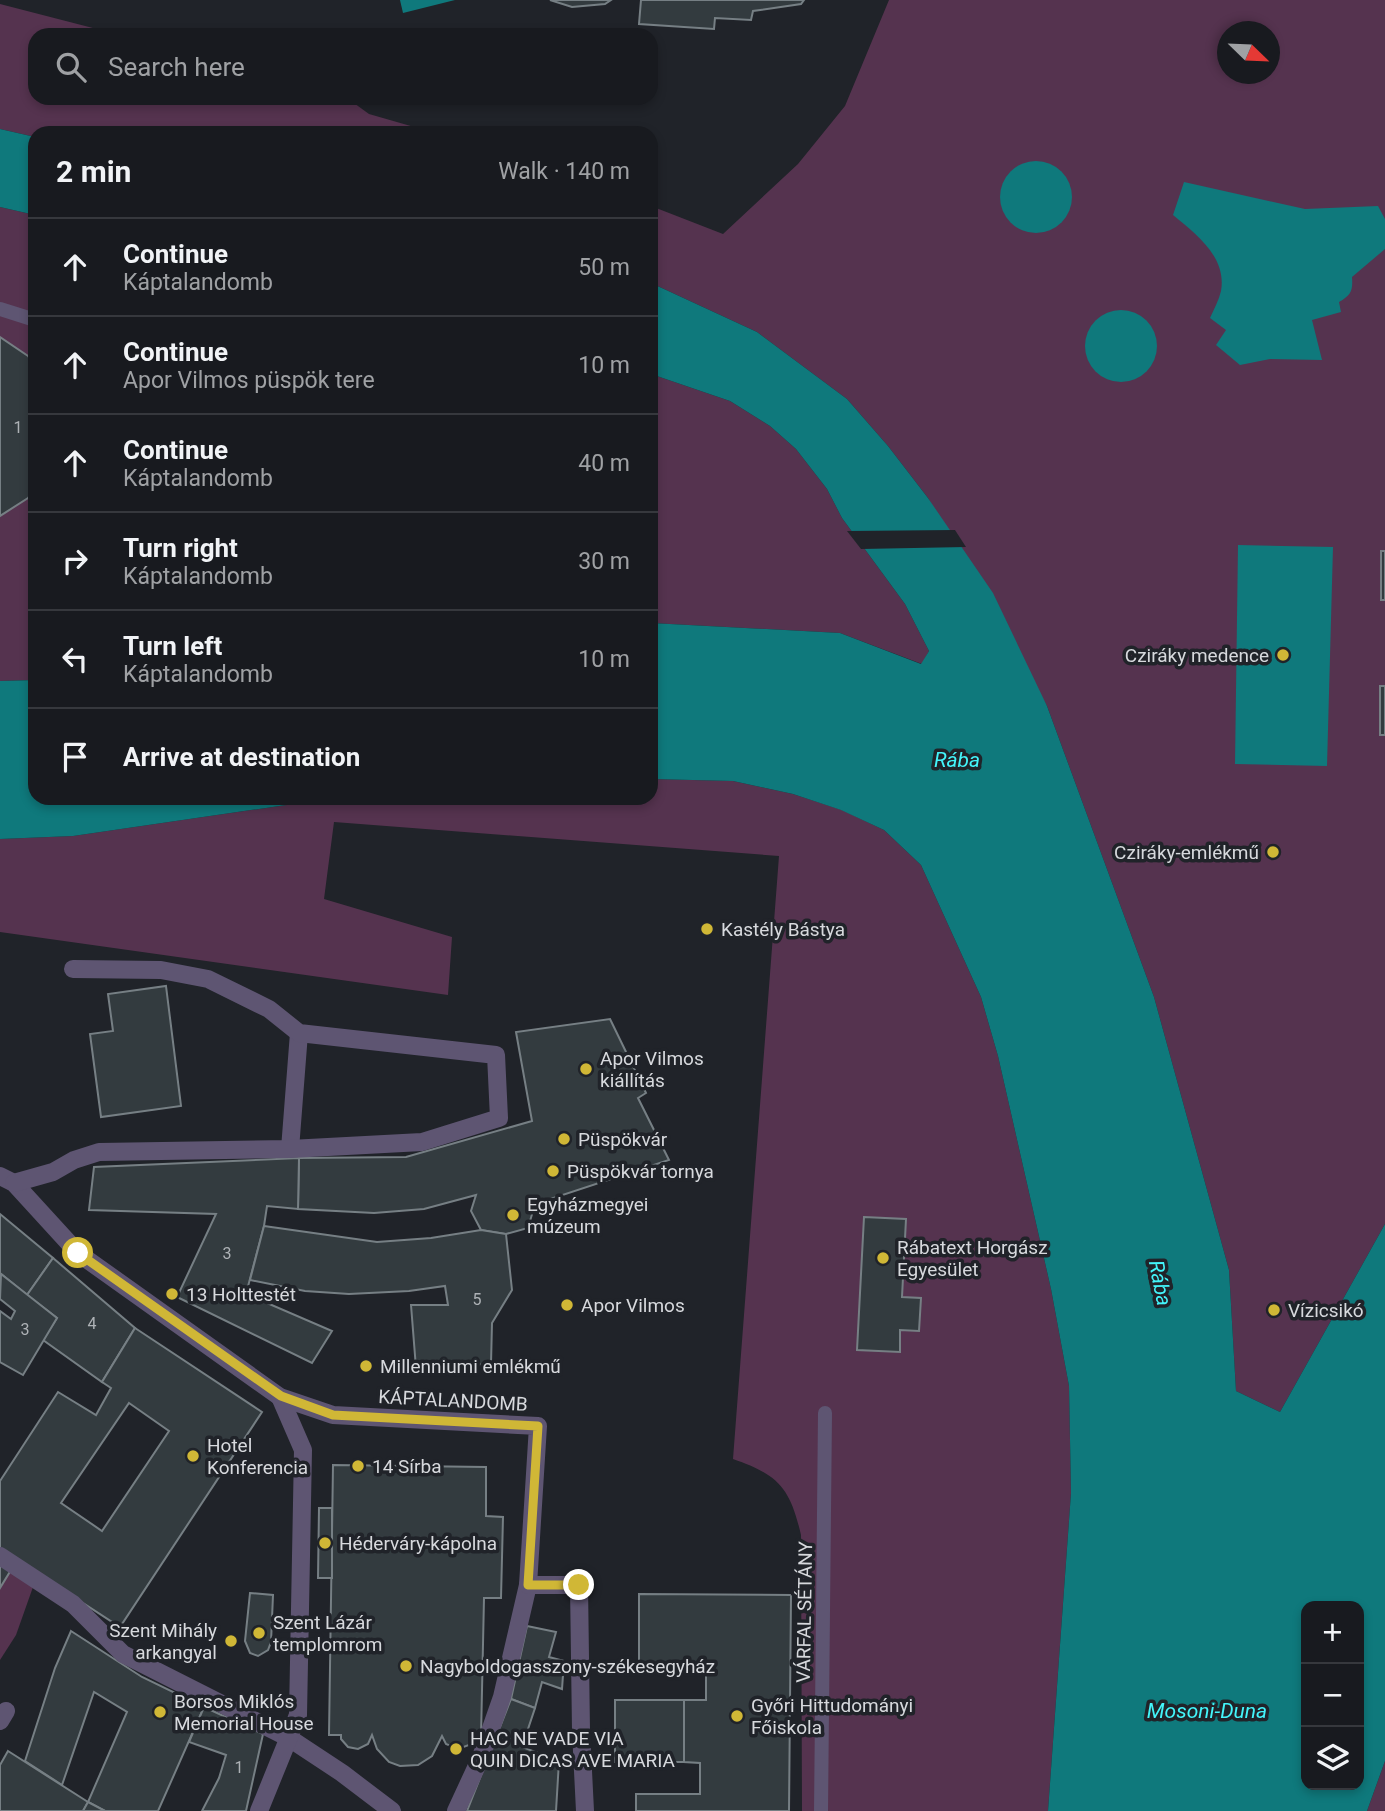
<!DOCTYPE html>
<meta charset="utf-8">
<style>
body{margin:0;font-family:Roboto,sans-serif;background:#212328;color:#f1f3f6}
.controls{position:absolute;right:21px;bottom:21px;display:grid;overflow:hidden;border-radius:14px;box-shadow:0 4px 10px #0003}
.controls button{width:63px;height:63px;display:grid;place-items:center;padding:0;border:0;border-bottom:2px solid #36383d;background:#181a1f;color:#f1f3f6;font:35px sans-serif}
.compass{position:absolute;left:1217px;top:21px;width:63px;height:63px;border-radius:50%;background:#181a1f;box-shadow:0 4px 10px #0003;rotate:113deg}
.stop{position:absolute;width:21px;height:21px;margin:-16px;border:5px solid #d0b736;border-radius:50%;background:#fff}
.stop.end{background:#d0b736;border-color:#fff;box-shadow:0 2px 7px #0008}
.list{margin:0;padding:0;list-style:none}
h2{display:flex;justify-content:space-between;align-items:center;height:91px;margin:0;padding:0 28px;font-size:30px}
h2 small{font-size:23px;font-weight:400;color:#9fa1a4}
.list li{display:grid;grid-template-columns:46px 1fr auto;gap:21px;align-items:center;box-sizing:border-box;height:98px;padding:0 28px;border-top:2px solid #36383d}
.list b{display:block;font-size:26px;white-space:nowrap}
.list p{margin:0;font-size:23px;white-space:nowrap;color:#9fa1a4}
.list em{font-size:23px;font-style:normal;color:#9fa1a4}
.icon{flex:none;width:38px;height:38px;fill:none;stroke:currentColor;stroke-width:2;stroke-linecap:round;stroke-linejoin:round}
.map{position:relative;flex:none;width:1385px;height:1811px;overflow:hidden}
.search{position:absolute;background:#181a1f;box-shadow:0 4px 10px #0003;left:28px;top:28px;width:630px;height:77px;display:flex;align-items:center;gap:18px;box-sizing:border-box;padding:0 24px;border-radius:21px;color:#9fa1a4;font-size:26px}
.panel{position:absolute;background:#181a1f;box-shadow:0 4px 10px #0003;left:28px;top:126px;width:630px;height:679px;border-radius:21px}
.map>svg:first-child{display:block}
.green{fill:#55334f;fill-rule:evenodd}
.water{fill:#0f797c;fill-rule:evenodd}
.pier{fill:#202329}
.building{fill:#333b3f;stroke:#767f84;stroke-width:2;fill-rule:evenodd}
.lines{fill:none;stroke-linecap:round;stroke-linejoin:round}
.lane{stroke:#5e5572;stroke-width:14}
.street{stroke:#5e5572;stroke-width:18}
.route{stroke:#d0b736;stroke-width:9}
.poi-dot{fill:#d0b736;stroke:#202329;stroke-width:2.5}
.labels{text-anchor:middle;stroke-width:7;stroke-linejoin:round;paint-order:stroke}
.number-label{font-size:16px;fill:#aeb2b6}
.poi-label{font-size:19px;fill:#d7d9dd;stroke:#202329;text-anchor:start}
.street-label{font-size:19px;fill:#d7d9dd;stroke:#202329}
.water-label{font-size:21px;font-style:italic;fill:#43f4fa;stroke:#202329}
</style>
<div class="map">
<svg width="1385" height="1811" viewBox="0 0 1385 1811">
<rect width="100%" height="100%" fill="#202329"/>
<g class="green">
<path d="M889,0h496v1224l-105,188 -44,-21 -7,-121 -75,-273 -107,-291 -119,-208 -40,-52 -41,-47 -90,-67 -106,-49v-77l72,28 75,-70 47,-58zM1228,32h42v42h-42z"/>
<path d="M0,4l120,31h-85v63h312l22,16 66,19h-400v4l-35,-8z"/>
<path d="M0,207l35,8v465l-35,1z"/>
<path d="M651,374l79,27 40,25 26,23 31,40 15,29 63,86 24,47 -7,13 -82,-31 -189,-10z"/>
<path d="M651,779l82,2 60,13 49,16 42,20 37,35 60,132 17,59 53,233 18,97 2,107 -23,318h-246l-1,-276c-11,-47 -22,-60 -68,-76l46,-603 -445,-34 -10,77 128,38 -4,58 -448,-63v-93l73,-3 261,-38h317z"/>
<path d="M11,1570l22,17 -17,48 -16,25v-72z"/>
<path d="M1385,1761v50h-18z"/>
</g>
<g class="water">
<path d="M400,0h55l-52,13z"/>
<path d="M0,129l35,8v78l-35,-8z"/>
<circle cx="1036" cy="197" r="36"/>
<path d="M1184,182l121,27 73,-3 7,13v30l-33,28c1,14 -1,18 -13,25l2,10 -29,8 10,40 -52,-1 -30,6 -24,-20 10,-15 -16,-12c4,-9 9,-18 11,-27 6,-34 -25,-57 -48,-76z"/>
<path d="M651,283l106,49 90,67 41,47 40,52 65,95 54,113 107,291 75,273 7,121 44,21 105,-188v537l-18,50h-319l23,-318 -2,-107 -18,-97 -53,-233 -17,-59 -60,-132 -37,-35 -43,-20 -48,-16 -60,-13 -82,-2v-156l189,10 81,31 8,-13 -24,-47 -63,-86 -15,-29 -31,-40 -26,-23 -40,-25 -79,-27zM1306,1606h53v179h-53z"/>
<circle cx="1121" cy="346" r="36"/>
<path d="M1238,545l95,2 -6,219 -92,-2z"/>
<path d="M35,680v118h299l-261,38 -73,3v-158z"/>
</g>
<path class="pier" d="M955,530l11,17 -105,2 -14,-18z"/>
<g class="building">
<path d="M550,0h61l-6,4 -33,3z"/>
<path d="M641,0h163l-3,4 -48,7 -2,9 -36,-2 -1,11 -75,-5z"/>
<path d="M0,337l28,19 7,10v122l-7,10 -28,18z"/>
<rect x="1381" y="551" width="4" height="49"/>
<rect x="1380" y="686" width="5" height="49"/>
<path d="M166,986l15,120 -80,11 -11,-83 23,-3 -5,-37z"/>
<path d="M610,1019l36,74 -8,5 31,62 -134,44 -7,24 -22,6 -25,-4 -10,-19 5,-16 -52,14 -50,4 -76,-4 1,-51 107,-1 126,-36 -16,-89z"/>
<path d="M299,1158l-1,51 -31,-3 -3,20 -18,68 86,37 -20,32 -135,-66 39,-83 -127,-4 5,-43z"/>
<path d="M0,1214l53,44 -26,37 -27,-22z"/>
<path d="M864,1217l42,2 -4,78 19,1 -2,33 -19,-1v22l-43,-2z"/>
<path d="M264,1226l113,16 54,-4 50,-8 25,4 6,56 -20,33 -1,41 -75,4 -5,-63h37l-3,-19 -36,5 -60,3 -44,-3 -55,-11z"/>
<path d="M53,1258l82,70 -33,54 -59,-42 14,-22 -30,-23z"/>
<path d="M1,1274l56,44 -34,57 -23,-13v-51l11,8 4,-8 -15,-12z"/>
<path d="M135,1328l127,84 -142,215 -120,-78v-68l58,-89 38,23 15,-27 -9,-6zM129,1403l40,28 -67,100 -41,-28z"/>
<path d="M333,1465l153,2v49l17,1 -2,81h-17l-3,139h-8l-4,8 -11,4 -12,-5 -4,-8 -10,20 -14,9 -18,1 -11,-4 -12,-13 -5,-14 -4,9 -10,5 -10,-2 -7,-8v-4h-12z"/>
<path d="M319,1508h13v70h-14z"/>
<path d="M0,1563l11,7 -11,18z"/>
<path d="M250,1593l23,2 -2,47 -3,8 -10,6 -8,-3 -5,-12z"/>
<path d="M639,1594l152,1 -2,216h-153v-17h64v-31l-16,-1v-62h22v-35h-67z"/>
<path d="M527,1626l29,6 -7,25 15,4 -2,28 -20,-7 -7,26 -24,-9z"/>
<path d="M71,1631l71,46 62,30 -46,104h-53l-17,-9 39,-90 -33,-20 -32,93 -37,-24 30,-93z"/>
<path d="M511,1699l24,9 -13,39 37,14 -3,50h-89z"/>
<rect x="615" y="1700" width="69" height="62"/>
<path d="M204,1707l59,27 -17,77h-44l17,-33 7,-23 -37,-13z"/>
<path d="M8,1751l80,51 -5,9h-83v-46z"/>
<path d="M88,1802l17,9h-22z"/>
</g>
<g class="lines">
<g class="lane">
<path d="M0,309l35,11"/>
<path d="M821,1811l4,-398"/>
</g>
<g class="street">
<path d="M290,1149l9,-116"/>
<path d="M0,1176l14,7 64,70 202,144 53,18 205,11 -10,159 -26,112 -21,60 -25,54"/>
<path d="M14,1183l39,-11 21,-12 25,-8 191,-3 132,-7 77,-24 -3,-63 -197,-22 -30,-24 -61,-30 -47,-9 -88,-1"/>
<path d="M0,1556l73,48 50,50 166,84 53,35 50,38"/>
<path d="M528,1585h51l2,146 4,80"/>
<path d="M0,1721l6,-10"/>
<path d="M259,1811l39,-96 5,-265 -23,-53"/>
</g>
</g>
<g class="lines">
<path class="route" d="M78,1253l203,143 52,19 205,11 -10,159h51"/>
</g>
<g class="poi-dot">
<circle cx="1283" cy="655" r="7"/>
<circle cx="1273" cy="852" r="7"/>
<circle cx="707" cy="929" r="7"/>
<circle cx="586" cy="1069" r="7"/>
<circle cx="564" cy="1139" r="7"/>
<circle cx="553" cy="1171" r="7"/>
<circle cx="513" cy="1215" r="7"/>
<circle cx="883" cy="1258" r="7"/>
<circle cx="172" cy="1294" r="7"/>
<circle cx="567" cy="1305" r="7"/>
<circle cx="1274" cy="1310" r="7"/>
<circle cx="366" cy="1366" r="7"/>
<circle cx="193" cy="1456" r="7"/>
<circle cx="358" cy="1466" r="7"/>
<circle cx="325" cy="1543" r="7"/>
<circle cx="259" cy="1633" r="7"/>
<circle cx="231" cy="1641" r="7"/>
<circle cx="406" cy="1666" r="7"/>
<circle cx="160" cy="1712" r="7"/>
<circle cx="737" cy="1716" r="7"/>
<circle cx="456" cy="1749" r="7"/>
</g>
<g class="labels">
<g class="number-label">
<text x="18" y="433">1</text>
<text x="227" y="1259">3</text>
<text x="477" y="1305">5</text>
<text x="92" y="1329">4</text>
<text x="25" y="1335">3</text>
<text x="239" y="1773">1</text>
</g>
<g class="poi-label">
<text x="1269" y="662" text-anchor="end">Cziráky medence</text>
<text x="1259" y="859" text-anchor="end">Cziráky-emlékmű</text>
<text x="721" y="936">Kastély Bástya</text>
<text x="600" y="1065">Apor Vilmos<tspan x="600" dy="22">kiállítás</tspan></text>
<text x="578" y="1146">Püspökvár</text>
<text x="567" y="1178">Püspökvár tornya</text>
<text x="527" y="1211">Egyházmegyei<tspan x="527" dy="22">múzeum</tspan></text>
<text x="897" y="1254">Rábatext Horgász<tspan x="897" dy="22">Egyesület</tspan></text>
<text x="186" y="1301">13 Holttestét</text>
<text x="581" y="1312">Apor Vilmos</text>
<text x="1288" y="1317">Vízicsikó</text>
<text x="380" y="1373">Millenniumi emlékmű</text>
<text x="207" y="1452">Hotel<tspan x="207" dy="22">Konferencia</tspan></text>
<text x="372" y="1473">14 Sírba</text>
<text x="339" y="1550">Héderváry-kápolna</text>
<text x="273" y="1629">Szent Lázár<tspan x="273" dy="22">templomrom</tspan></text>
<text x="217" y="1637" text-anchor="end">Szent Mihály<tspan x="217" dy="22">arkangyal</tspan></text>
<text x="420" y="1673">Nagyboldogasszony-székesegyház</text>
<text x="174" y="1708">Borsos Miklós<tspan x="174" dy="22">Memorial House</tspan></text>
<text x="751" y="1712">Győri Hittudományi<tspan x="751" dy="22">Főiskola</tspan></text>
<text x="470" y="1745">HAC NE VADE VIA<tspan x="470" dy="22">QUIN DICAS AVE MARIA</tspan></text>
</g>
<g class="street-label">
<text transform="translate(453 1400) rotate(3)" y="7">KÁPTALANDOMB</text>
<text transform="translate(804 1612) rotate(-89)" y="7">VÁRFAL SÉTÁNY</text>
</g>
<g class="water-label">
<text x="957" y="767">Rába</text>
<text transform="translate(1160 1283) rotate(79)" y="7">Rába</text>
<text x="1207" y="1718">Mosoni-Duna</text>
</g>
</g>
</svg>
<div class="controls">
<button>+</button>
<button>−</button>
<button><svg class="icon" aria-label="layers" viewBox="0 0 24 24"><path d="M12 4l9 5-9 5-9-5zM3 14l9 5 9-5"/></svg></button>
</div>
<svg class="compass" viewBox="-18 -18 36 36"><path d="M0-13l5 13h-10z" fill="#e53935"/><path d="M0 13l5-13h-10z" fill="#9fa1a4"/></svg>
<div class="stop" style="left:78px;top:1253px"></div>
<div class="stop end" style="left:579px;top:1585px"></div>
<div class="search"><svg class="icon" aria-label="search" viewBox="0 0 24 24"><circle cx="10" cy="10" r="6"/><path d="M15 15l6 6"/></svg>Search here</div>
<section class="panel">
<h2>2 min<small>Walk · 140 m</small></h2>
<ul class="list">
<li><svg class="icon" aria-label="ahead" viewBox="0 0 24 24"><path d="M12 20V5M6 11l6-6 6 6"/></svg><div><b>Continue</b><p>Káptalandomb</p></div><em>50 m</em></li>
<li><svg class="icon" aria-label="ahead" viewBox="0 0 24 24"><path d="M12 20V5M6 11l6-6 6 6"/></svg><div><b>Continue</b><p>Apor Vilmos püspök tere</p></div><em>10 m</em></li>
<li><svg class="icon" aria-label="ahead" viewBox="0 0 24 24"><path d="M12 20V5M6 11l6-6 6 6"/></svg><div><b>Continue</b><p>Káptalandomb</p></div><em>40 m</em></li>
<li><svg class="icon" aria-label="right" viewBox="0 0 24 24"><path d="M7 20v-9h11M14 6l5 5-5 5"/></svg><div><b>Turn right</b><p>Káptalandomb</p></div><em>30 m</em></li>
<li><svg class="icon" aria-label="left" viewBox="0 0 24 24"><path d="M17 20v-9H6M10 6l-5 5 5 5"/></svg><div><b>Turn left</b><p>Káptalandomb</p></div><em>10 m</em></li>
<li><svg class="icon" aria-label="arrive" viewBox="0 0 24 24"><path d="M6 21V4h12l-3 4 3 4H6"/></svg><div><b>Arrive at destination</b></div></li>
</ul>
</section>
</div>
